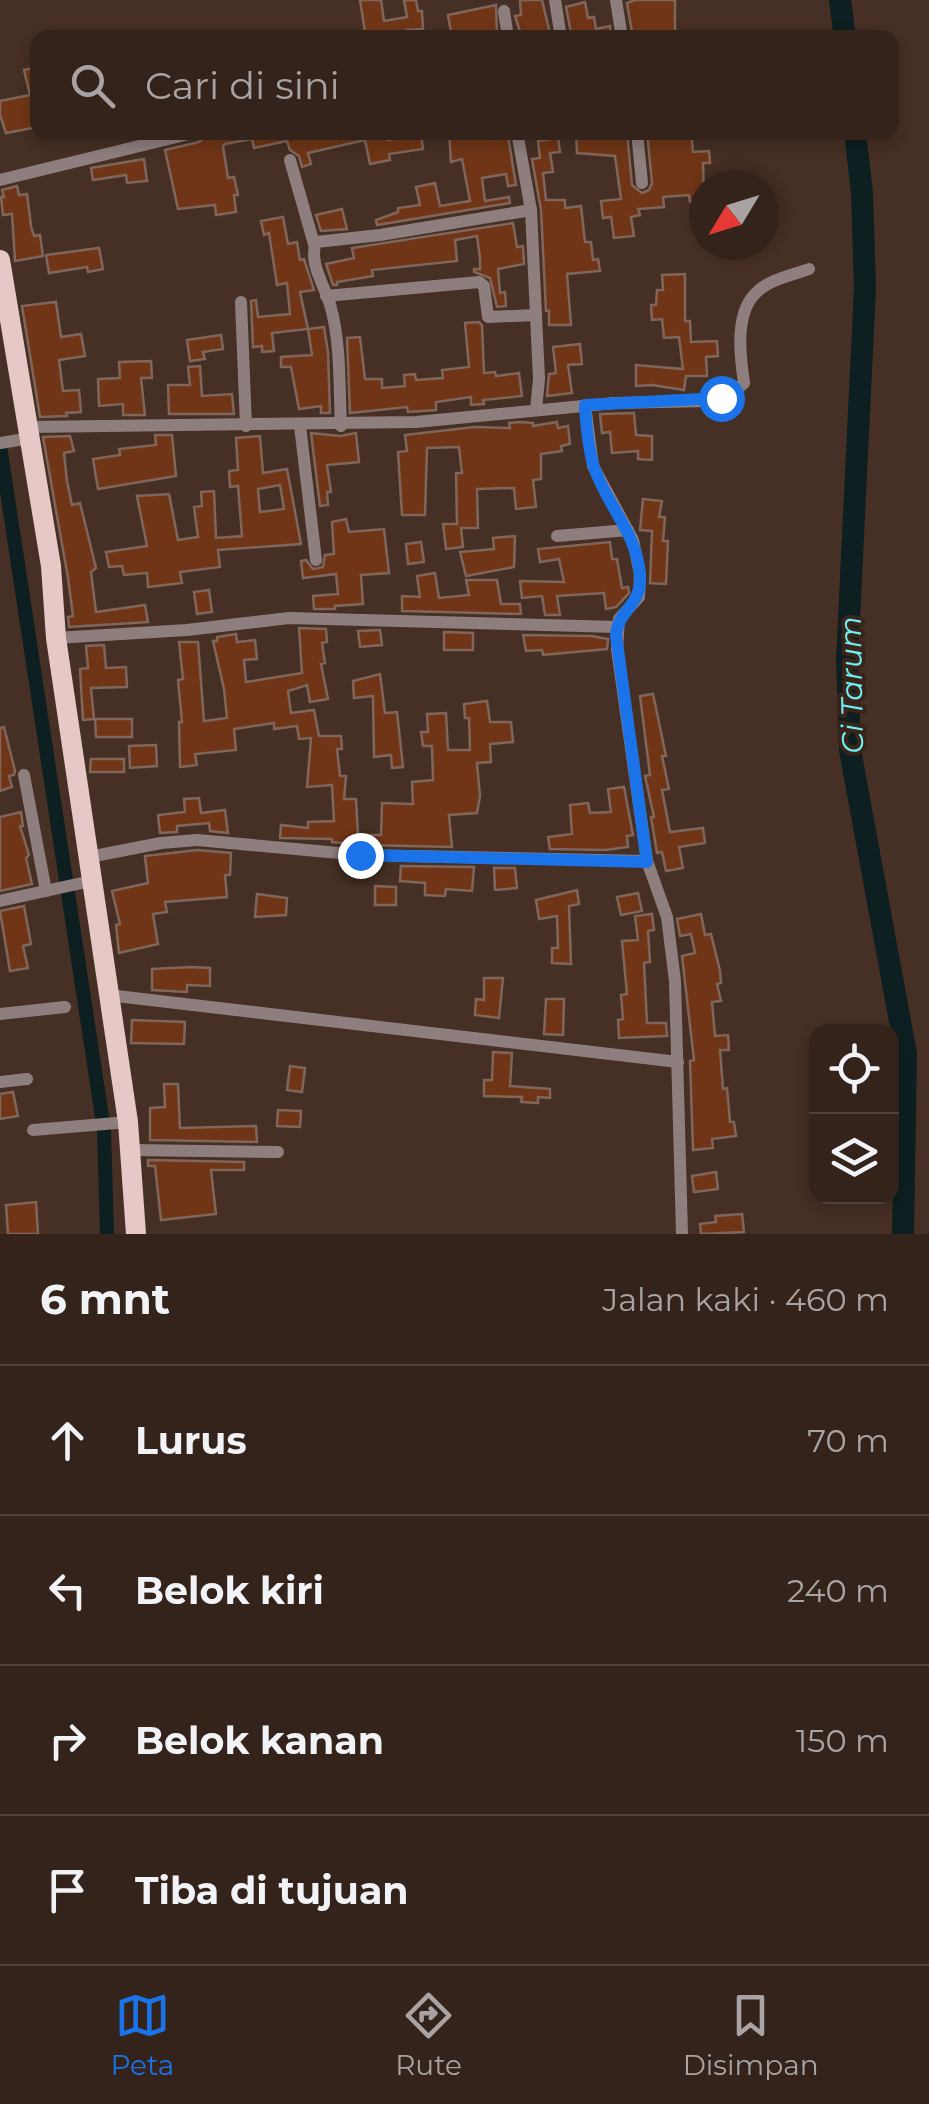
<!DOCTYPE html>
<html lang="id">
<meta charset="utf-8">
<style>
body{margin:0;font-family:Montserrat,sans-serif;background:#3c2b24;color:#f1f3f6}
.controls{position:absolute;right:30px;bottom:30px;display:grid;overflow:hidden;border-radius:20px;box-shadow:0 5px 15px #0003}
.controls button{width:90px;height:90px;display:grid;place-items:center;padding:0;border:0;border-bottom:2px solid #4e403a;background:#34231b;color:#f1f3f6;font:50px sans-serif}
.compass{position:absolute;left:689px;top:170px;width:90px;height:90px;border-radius:50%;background:#34231b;box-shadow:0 5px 15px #0003;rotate:232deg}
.stop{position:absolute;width:30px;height:30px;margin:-22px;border:8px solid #1a73e8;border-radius:50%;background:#fff}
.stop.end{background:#1a73e8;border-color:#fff;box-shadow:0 2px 10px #0008}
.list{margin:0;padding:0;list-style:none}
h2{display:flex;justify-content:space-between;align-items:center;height:130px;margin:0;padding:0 40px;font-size:42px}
h2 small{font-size:32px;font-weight:400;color:#a9a4a3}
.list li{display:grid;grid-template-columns:65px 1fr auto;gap:30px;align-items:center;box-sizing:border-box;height:150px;padding:0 40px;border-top:2px solid #4e403a}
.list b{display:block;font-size:38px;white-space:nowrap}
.list em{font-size:32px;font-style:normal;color:#a9a4a3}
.icon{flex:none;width:55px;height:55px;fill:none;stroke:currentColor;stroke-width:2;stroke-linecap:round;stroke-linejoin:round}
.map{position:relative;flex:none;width:929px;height:1234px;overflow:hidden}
.search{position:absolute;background:#34231b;box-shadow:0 5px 15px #0003;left:30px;right:30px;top:30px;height:110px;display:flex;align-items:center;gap:25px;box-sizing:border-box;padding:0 35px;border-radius:20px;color:#a9a4a3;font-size:38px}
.sheet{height:730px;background:#34231b}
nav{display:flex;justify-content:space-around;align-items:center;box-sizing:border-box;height:140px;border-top:2px solid #4e403a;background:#34231b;font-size:28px;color:#a9a4a3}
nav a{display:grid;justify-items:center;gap:5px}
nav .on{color:#1a73e8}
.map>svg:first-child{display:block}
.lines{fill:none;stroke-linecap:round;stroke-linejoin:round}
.canal{stroke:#0d1f20;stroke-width:14}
.river{stroke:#0d1f20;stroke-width:22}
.building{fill:#703516;stroke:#80665a;stroke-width:2.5;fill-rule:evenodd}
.minor{stroke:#8e7f7e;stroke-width:12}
.primary{stroke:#e6c9c7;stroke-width:20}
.route{stroke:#1a73e8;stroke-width:12}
.labels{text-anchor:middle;stroke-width:8;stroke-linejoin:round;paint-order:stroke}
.water-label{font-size:30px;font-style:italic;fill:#6cf3f9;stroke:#3b251a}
</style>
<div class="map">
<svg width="929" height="1234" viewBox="0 0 929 1234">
<rect width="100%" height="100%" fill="#462f24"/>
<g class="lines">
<path class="canal" d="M0,446l104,684 3,104"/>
<g class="river">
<path d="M840,0l5,38"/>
<path d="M855,132l7,61 3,95 -18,372 3,90 56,304 -3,180"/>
</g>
</g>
<g class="building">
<path d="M360,0h21l3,21 23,-4 -3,-17h12l2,11h4l1,18 -16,1 1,8h-42z"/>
<path d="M520,0h22l9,38h-29l-7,-22 6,-1z"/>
<path d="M635,0h40v38h-42l-6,-35z"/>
<path d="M585,2l3,16 6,-1 2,12 14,-3 1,9 -39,3 -6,-31z"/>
<path d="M496,5l1,28 -45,5 -4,-23z"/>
<path d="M38,67v60l-32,6 -6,-18v-14l30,-6 -6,-25z"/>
<path d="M211,132h175l2,8 33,-6 2,15 -34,5 1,6 -20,4 -5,-24 -57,13 3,11 -9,3 -3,-11 -9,-6 -3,-9 -33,7 -2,-9 -27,5 -2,2 5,32 6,-1 4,18h-4l2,17 -20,3 -1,-10 -37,4 -13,-59 34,-8z"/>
<path d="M449,132h41l1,7 17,-3 8,49 -8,1 -2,-12 -24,4 3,23 24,-4 1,6 -133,22 -1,-5 22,-8v-4l22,-3 -4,-18 19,-4 5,23 30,-5 -8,-42 -11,3z"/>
<path d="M576,132h51l5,53 10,8 7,-3 3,-7 -5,-51h44l2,20 16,-1 1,12h-7l1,38 -14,1 -1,-7 -26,2 1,10 -26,2 2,6 -9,2 3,19 -20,2 -3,-21 -8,1 -2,-17 20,-2 -6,-43 -38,-3z"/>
<path d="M558,138l2,14 -10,1 3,19 -10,1 3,27h19v8l16,-2 4,36h6l2,18 5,-1 2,12 -33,3 4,51h-22v-14h-3l-5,-101 -9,-51 8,-1 -2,-17z"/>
<path d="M144,159l3,22 -20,2 -1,-8 -33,5 -2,-12z"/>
<path d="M17,186l2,9 8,-1 4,32 3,10 6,-1 3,21 -28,5 -3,-47 -9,1 -2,-18h3l-2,-7z"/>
<path d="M342,209l5,20 -26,2 -5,-16z"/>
<path d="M283,217l5,27 9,-2 3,18 4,-1 10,31 -14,2 8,37 -36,4 2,18 -12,1v-6l-9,1 -2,-46 5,-1 2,17 32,-3 -3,-31 -10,2 -8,-52 -5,2 -3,-14z"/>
<path d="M513,223l4,24 6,-1 1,18 -26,5 2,24 5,-1 1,14 -9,1 -7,-29 -16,-6v-3h6v-11l-3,-22 -22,4 2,21 -85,9 1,6 -36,6v3h-4l-7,-21 28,-6 -2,-10z"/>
<path d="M99,248l4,21 -15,3 -1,-5 -38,6 -3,-18z"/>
<path d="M685,274v47h5l1,21 26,-1 1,15 -12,1 1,19h-21l-2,14 -32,-5 -16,1v-21l47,4 -4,-32 -15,1 -2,-19 -10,1 -1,-15h5l1,-15h6l-1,-15z"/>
<path d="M56,302l5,35 20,-3 4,22 -26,4 4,31 16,-1 2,22 -15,1 1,3 -27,1 -18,-111z"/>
<path d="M479,322l3,3 2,48 11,-1 1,4 23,-3 3,23 -39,4 1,4 -13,1v-8l-35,5v8l-28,2 -1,-5 -57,6 -3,-75 13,-1 5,42h17v9l23,-2 -1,-11 11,-1 1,6 27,-2 -1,-8 27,-3 -4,-44z"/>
<path d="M324,327l4,25 2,61h-9v-7l-22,3 -8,-42h-10v-10l31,-2 -4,-26z"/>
<path d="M221,335l2,14 -20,3 2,7 -15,2 -3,-21z"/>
<path d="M580,344l2,20 -14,1 4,28 -25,3 2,-22 7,-1 -3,-26z"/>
<path d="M151,361l1,17h-11l4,37h-22v-11l-24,2 -1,-27 22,-1 -1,-16z"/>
<path d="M200,366l2,30 30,-2 2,20h-65l-1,-29h22l-2,-18z"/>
<path d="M634,413l2,22 16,1v24l-14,-1v-8l-26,2 -2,-21 -8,1 -2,-19z"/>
<path d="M520,422l13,1v3l24,-4 1,6 10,-2 2,18 -9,2 1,5 -21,3v25l-8,1 3,27 -20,2 -2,-21 -37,1 1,39h-17l2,19 -17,2 -3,-25h14l-1,-51h6l-3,-26 -32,1 -2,67h-23l-4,-63 9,-1 -2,-16 69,-8 36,1 -1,-5z"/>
<path d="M311,433l29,3 16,-3 3,29 -32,3 4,27h-4l1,13 -8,1z"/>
<path d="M155,435h17l4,41 -78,13 -5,-30 27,-4 -1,-6 37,-4z"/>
<path d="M70,436l4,15 -10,2 3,28 5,24 8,-2 16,65 -5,4 5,40 49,-7 3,17 -79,5 -1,-10 5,-1 -5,-38 -25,-141z"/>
<path d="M260,436l3,37 24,-4 14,75 -83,6 2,17 -40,5 2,11 -34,4 -1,-14 -23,2 -2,-9 -13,1 -3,-15 41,-6 -10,-50 32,-2 9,46 20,-3 -4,-30 8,-1 -1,-14 13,-1 2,47 26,-2 -4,-50 -8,1 -1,-16 9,-1 -2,-32zM280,485l4,24 -24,3 -2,-23z"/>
<path d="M643,499l19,2 -3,16h6l-2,24h5l-2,43 -16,-1 2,-52 -12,-1z"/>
<path d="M346,519l3,13 35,-3 5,44 -28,2 2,29 -28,2v3h-21l-1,-13 25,-2 -2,-20 -33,4 -2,-17 5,-1 7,9 10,-2 2,-12 9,-1 -2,-32z"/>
<path d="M515,536l-1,31 -48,9 -6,-24 34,-3 -1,-11z"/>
<path d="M421,542l3,20 -16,2 -2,-20z"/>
<path d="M610,542l2,17h5l5,29 6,-1 1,6 -13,14 -10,2 -2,-16 -47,3 3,19h-15l-3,-19 -20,2 -2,-17 44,1 -5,-23 -19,3 -2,-13z"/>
<path d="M435,573l4,25 30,-3 -3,-15h31l4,24h19l1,10 -119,-3v-15l18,1 -3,-21z"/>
<path d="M209,590l3,22 -15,2 -3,-22z"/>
<path d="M299,628l27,1 1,13 -5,1 3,20 -4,1 7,35 -18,3 -3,-17 -19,6 3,22 23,-3 5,26h22l1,13h-5l3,27h6l-2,23h12l2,36h23l1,-32 31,1 -1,-22 21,-2 -1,-34h-9l-2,-14h7l-1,-18 19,-1 2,37h22l-1,-32h-4l-1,-14 23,-3 3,21h21l2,20 -23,2 1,18 -14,1 3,33 -3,17 -28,2 3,32 -90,-2 -30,-3v-3l-52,-1 1,-13 27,3v-6l26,-1 -2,-36 -25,2 4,-49 -12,1 -2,-13 -23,3v-6l-40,6 2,21 -41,4 2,11 -17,2 -1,-45h3l-4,-42 5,-1 -4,-37h19l6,79 23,-3 -3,-29 -11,-48h4v-4l19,-3 1,8 18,-2 2,19 -13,1 2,22 56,-9z"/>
<path d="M380,630l2,15 -22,2 -2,-16z"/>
<path d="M444,632l29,1v17h-29z"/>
<path d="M523,635l69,1 16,3 -1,10 -64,6 -1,-5 -16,1z"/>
<path d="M104,645l2,23 20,-1 1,20 -36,1 3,31 -11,1 -3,-51 8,-1 -2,-22z"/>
<path d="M380,674l5,39 12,-1 6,55 -11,1 -1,-13 -17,2 -1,-61 -19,2 -1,-17z"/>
<path d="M653,694l13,62h-4l7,33 -7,1 8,42 33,-4 2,15 -26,4 4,21 -17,3 -4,-19 -5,1 -6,-36h3l-9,-41 5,-1 -10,-79z"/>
<path d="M95,719h37v18h-36z"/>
<path d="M4,727l11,44 -1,4 -5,1 3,11 -12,4v-63z"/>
<path d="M156,745l1,21 -27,2 -1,-22z"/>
<path d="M91,759h33v13h-34z"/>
<path d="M624,787l9,48 -6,1 1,11 -23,3 -55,-1 -2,-12 24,-3 -2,-29 18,-2 2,10 21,-1 -3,-23z"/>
<path d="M199,798l2,15 24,-3 3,23 -18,-2 -1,-8 -32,3v6l-17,1 -2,-18 27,-3 -1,-13z"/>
<path d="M21,812l2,14h-3l9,29 -3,3 6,26 -32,7v-74z"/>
<path d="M197,850l34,3 -1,22h-5l2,22 -62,5 2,10 -14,2 5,30 -39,9 -3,-28 4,-1 -8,-33 36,-8 -3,-27z"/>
<path d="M401,866l73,1 -2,24 -26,-2 -1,7 -20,-1v-12l-25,-2z"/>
<path d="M494,868h21l2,20 -22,2z"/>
<path d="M375,886l21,1v18h-21z"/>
<path d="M577,890l2,14 -10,2 2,58 -19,-1v-15h6l-1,-32 -18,3 -3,-19z"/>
<path d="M638,893l4,18 -21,4 -4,-18z"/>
<path d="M257,894l30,4 -1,17 -31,2z"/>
<path d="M24,906l7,38 -8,2 5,22 -18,3 -10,-60z"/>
<path d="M652,914l2,16 -6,1 2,31 -6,1 3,60h19l1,13 -48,2 -1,-18 5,-1 -2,-24 6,-1 -5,-53 16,-1 -3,-24z"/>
<path d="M701,914l4,21 6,-1 9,37 1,12 -4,1 4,17 -9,1 3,34 13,-1 1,15h-9l3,39 4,-1 3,34h4l2,14 -24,3 1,9 -20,2 -3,-89 4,-1 -12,-104 13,-3 -4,-19 -11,2 -3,-17z"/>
<path d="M191,967l19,1v18l-23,-1v7l-35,-2v-21z"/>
<path d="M484,978h19l-4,40 -24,-3 1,-16 8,1z"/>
<path d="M546,999h18l-1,36 -19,-1z"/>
<path d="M132,1020l53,2 -1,22 -53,-1z"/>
<path d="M493,1052l19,1 -2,33 40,3v9l-12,-1v6l-17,-1 1,-5 -38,-1v-16h8z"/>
<path d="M290,1066l15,2 -3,24 -15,-2z"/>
<path d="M164,1084h14l2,44 76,-2 1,16 -107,-2v-32l15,-1z"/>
<path d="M13,1092l5,24 -18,3v-25z"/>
<path d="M278,1110l23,1 -1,16 -23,-1z"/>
<path d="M148,1160l96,2v8h-33l5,44 -55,6 -6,-54h-7z"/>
<path d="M716,1172l2,17 -24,3 -2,-16z"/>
<path d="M36,1202l2,32h-30l-2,-29z"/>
<path d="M742,1214l2,18 -43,2 -1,-10 16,-2 -1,-6z"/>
</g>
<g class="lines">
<g class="minor">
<path d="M555,0l6,38"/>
<path d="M616,0l6,38"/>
<path d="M504,11l4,27"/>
<path d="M517,132l14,78 8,169 -3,31"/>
<path d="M637,132l5,51"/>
<path d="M290,160l24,84"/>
<path d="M0,180l197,-48"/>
<path d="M326,296l153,-14 5,4 4,31 48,-2"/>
<path d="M241,302l5,124"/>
<path d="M585,405l8,61 40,74 7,34 -1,23 -20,22 -2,30 30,212 20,56 8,64 7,253"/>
<path d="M300,426l16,134"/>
<path d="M341,426c-2,-38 0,-81 -10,-118 -5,-21 -23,-44 -15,-66l64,-7 151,-25"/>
<path d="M29,427l387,-5 198,-19 94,-2 23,-6 13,-12c-4,-27 -10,-72 14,-92 13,-12 35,-16 51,-22"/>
<path d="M0,443l31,-5"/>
<path d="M557,536l71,-6"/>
<path d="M56,638l131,-8 102,-12 328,9"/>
<path d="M24,775l22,116"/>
<path d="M89,857l72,-14 36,-3 164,15 286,6"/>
<path d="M0,901l91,-20"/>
<path d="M108,995l570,67"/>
<path d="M0,1014l65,-7"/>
<path d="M0,1082l27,-3"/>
<path d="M33,1130l95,-8"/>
<path d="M132,1150l146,2"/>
</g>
<path class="primary" d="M0,260l51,306 5,72 72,484 8,112"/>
</g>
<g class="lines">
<path class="route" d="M360,855l287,7 -31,-227c2,-24 24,-30 24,-54 0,-46 -33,-74 -46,-114 -6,-19 -8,-43 -9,-62l136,-7"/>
</g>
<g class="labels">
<g class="water-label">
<text transform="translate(852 685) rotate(-91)" y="10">Ci Tarum</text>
</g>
</g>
</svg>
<div class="controls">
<button><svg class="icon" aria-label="locate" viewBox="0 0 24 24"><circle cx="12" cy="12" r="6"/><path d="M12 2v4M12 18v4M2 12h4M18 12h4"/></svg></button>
<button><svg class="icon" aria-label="layers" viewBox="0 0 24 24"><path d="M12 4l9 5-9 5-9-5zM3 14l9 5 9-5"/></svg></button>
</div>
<svg class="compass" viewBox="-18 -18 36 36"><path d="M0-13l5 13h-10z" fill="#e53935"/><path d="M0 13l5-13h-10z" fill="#a9a4a3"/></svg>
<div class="stop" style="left:721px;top:398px"></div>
<div class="stop end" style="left:360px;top:855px"></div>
<div class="search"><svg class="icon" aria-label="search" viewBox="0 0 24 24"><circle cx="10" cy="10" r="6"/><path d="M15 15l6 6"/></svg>Cari di sini</div>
</div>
<section class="sheet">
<h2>6 mnt<small>Jalan kaki · 460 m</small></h2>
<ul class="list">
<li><svg class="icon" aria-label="ahead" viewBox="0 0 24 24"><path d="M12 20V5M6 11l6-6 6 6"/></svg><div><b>Lurus</b></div><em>70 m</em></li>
<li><svg class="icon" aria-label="left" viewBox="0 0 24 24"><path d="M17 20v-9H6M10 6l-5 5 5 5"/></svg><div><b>Belok kiri</b></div><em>240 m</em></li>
<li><svg class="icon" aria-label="right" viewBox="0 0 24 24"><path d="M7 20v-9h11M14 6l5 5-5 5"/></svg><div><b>Belok kanan</b></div><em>150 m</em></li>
<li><svg class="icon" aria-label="arrive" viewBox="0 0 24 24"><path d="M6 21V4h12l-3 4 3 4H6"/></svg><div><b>Tiba di tujuan</b></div></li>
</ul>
</section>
<nav>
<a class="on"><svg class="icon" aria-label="map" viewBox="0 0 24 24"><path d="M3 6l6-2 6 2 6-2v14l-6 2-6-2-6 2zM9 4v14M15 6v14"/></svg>Peta</a>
<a><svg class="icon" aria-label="directions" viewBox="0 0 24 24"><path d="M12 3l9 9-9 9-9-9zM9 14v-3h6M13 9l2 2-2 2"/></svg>Rute</a>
<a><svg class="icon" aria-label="saved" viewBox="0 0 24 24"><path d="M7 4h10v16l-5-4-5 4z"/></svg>Disimpan</a>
</nav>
